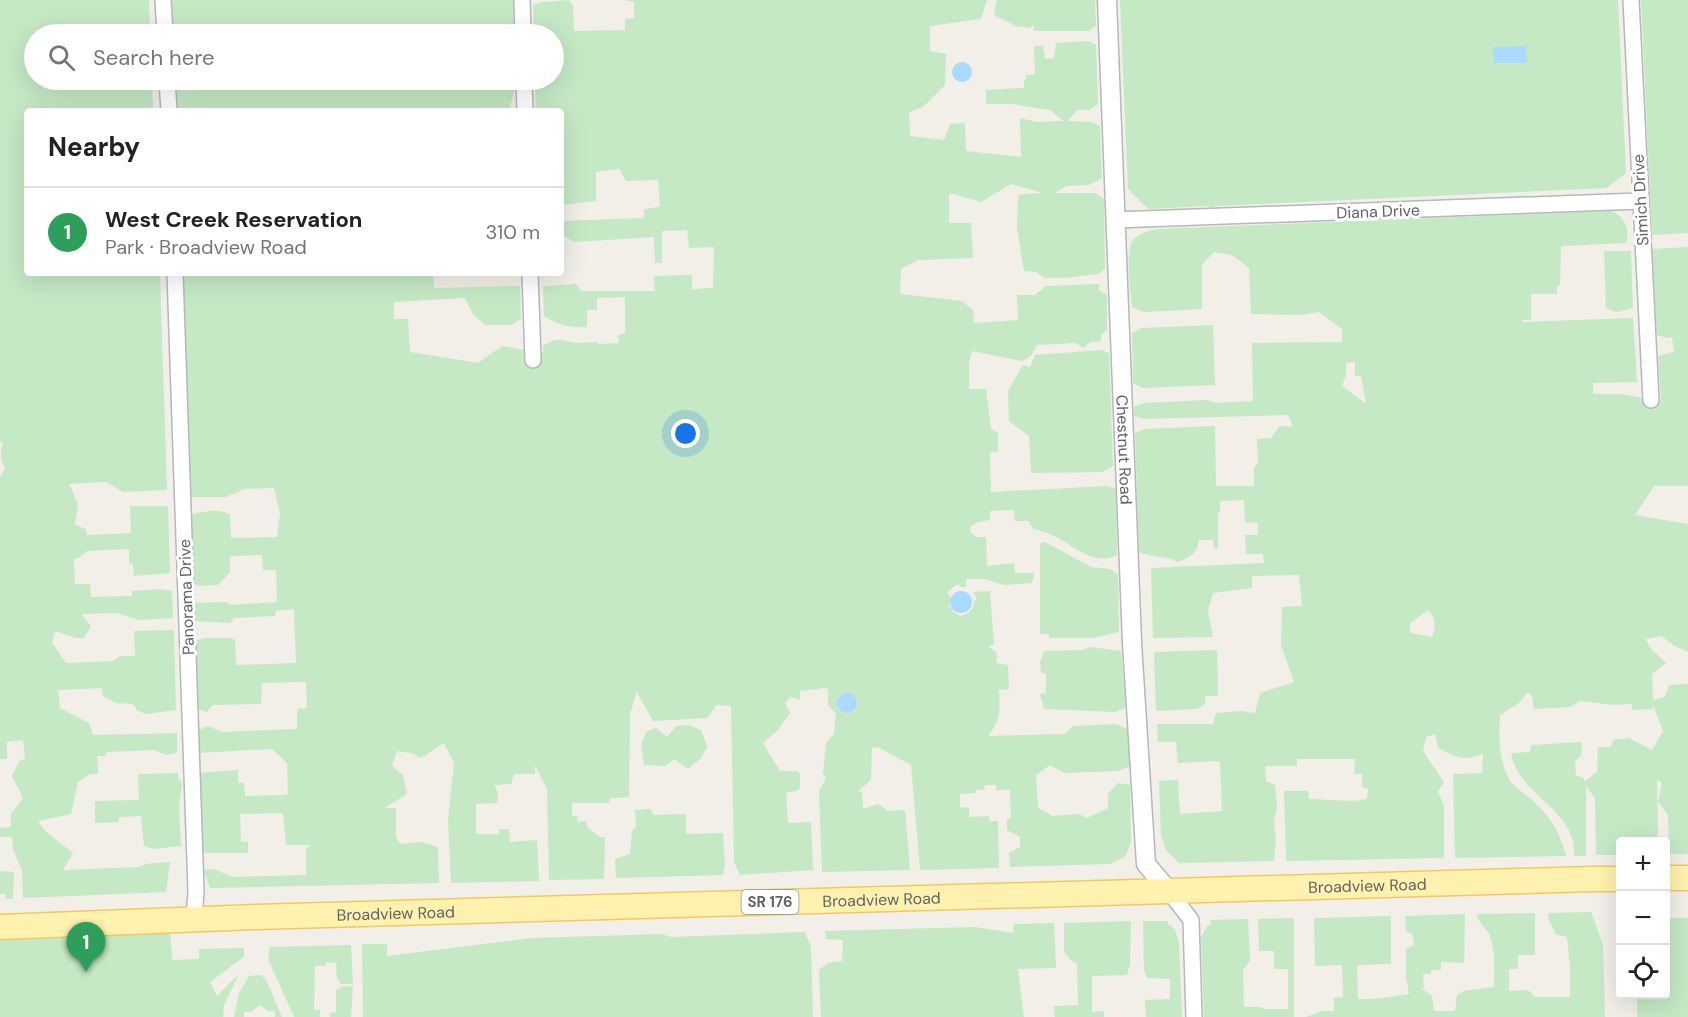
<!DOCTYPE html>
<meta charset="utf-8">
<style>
body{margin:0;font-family:"DM Sans",sans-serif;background:#f6f6f6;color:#222}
.controls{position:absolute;right:18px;bottom:18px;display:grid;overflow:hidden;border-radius:6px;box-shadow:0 6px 24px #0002}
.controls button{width:54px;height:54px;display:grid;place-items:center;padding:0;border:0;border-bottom:2px solid #e0e0e0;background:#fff;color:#222;font:30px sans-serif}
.you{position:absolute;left:686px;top:434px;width:21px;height:21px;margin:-15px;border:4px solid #fff;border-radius:50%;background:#1a73e8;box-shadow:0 0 0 9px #1a73e833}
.badge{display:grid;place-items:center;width:39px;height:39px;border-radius:50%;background:#2563eb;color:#fff;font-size:20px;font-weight:700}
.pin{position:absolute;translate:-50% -50px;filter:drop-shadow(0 2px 3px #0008)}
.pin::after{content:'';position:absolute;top:32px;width:21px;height:18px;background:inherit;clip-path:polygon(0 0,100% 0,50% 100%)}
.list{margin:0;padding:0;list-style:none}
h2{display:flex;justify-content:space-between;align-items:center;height:78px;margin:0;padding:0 24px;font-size:26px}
h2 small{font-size:20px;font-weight:400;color:#767676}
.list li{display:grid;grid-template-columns:39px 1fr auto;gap:18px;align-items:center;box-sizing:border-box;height:90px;padding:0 24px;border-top:2px solid #e0e0e0}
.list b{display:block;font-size:22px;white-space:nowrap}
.list p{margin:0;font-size:20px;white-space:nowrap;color:#767676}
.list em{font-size:20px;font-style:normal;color:#767676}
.icon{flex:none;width:33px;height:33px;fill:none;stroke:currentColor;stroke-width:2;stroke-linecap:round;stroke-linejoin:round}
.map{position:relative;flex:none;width:1688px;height:1017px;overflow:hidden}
.search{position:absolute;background:#fff;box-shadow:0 6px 24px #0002;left:24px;top:24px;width:540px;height:66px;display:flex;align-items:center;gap:15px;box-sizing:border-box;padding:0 21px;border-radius:33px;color:#767676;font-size:22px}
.panel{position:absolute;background:#fff;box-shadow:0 6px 24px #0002;left:24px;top:108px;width:540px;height:168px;border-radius:6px}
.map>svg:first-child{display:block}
.green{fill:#c5e8c5;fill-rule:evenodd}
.water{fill:#aadaff}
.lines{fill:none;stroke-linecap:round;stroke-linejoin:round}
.minor-casing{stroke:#b5b8bc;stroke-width:18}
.tertiary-casing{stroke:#b5b8bc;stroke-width:21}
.primary-casing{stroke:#f2c960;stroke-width:27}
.minor{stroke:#fff;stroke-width:15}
.tertiary{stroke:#fff;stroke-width:18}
.primary{stroke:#fff2af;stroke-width:24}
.labels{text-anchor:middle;stroke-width:6;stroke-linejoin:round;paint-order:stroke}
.shield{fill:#fff;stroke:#8f9295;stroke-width:1.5}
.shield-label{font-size:15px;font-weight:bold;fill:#5f6368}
.street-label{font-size:16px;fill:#5f6368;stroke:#fff}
</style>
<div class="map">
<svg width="1688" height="1017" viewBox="0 0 1688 1017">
<rect width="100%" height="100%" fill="#f1efe8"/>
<g class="green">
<path d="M0,0h149l1,34h-116v46h118l1,31h-126v162h133l7,217 -44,2 -17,-10 -37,2 9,20 -3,21 11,4 1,6 44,-2 -1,-27h38l2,67 -36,3 -1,-12 -4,-1v-14l-42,2 -9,7 -4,1 1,25h15l1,13 41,-1v-5l28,-2 12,2 1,27 -34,2 -23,-7 -35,1 10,12 -7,12h-8l-21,-7 -3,12 14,20 47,-2 7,-5h15l-1,-25 40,-1 2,80 -30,4 -10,-4v-3l-4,-3 -16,-1 -13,-7 -1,-8 -44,2 2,18 29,15 4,12 84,-2v20l-11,2 -12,-5 -48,2v4h-9l1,18h-8l-12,8 -7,32 -33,7 8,11 27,21 -10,17 76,-3 6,-3 25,-2 -4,30 -143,6 -1,-27 -9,-22 -1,-12h-12v-9l11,-1v-13l12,-16 -11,-22 7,-14 6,-4 -2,-18 -16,2v17h-7v-282l5,-8c-5,-10 -5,-15 -2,-26l-3,-2z"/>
<path d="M170,0h343l1,34h-343z"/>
<path d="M569,0l4,6 1,25 51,-1v-11l9,-1v-16l-10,-2h363l-6,19 -51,7v25l16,3 -1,31 -22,22 -14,5 1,24 34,4 6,-16 15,-1 1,28 55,6 -1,-39 17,4 27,-1 -14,-11 -39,-6h-25v-14l38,-2v-8l2,-1v-4l9,-1 -1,-28h9l2,13 9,-1 2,-15 33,-2 7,4 2,59 -9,6h-12l-9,11 24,1 8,4 2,52 -13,7 -22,1 -12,7h40l9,6 1,70 -7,5 -34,4h-19l-9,-6 -12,-1 -7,-43 1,-32 4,-2 21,-1 -32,-9 -30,18 -32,-9v30h22l2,35 -55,2 -17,9 -1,23 1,2 61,7 11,9 1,13 44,-3 -1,-25h18l11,-9 53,-2v6l8,5v35l-6,5v6l-10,1 -8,6 -7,-5 -39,2 -6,11 -9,5 -50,-10 -3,13v25h17l5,40 7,4v19h-8l1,40 116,-6 9,3 1,66c-22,12 -43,-9 -61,-18 -7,-4 -15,-6 -23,-8l-4,-8h-14l-1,-11 -24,1v9l-13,2 -7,5 1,6 6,4h9l1,29 27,-3 1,10h19l-2,10 -28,2 -19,-6h-19v8h-6l-2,-3 -11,8 4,6 -2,7 4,7 8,4c8,-3 13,-6 13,-15l3,-2 -4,-7 17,-1 4,54 -6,1 9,7 -1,10 12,2 1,24 -10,1c1,20 2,30 -11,46l77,-2 8,-8 43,-2 11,5 3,37 -12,5 -54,2 -14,-8 -14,10 2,33 14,8 27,-2 8,4 21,-10v-14l10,-11 12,2 1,58 -6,14 -15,7 -100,3 -1,-14 11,-6v-10l-13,-7v-11l4,-1 -1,-28h-14v-5h-11l-1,5h-8l-1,3 -15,1v13l9,1v9l20,-1v5h9l1,47 -79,2 -9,-105 -33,-18 -6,1 -1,32 -13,11 4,1 1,17 15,-5 10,7 17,-1 5,60 -88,2 -3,-81 7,-13 -3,-5 3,-30 8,-9 2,-20 -8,-9v-16l-4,-1 -24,3v9l-10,-3 -5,6 5,10 -13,18 -14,12 17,28h17l3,3v14l-4,3 -10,2 2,30 23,-1 2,48 -73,5 -6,-13 -3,-156 -14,-1 -10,13 -54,3 -18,-32 1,5 -6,20 -1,83 -19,1 -1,5h-37v13h5l1,6 8,-1 1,6 13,10h5l-1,42 -55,1 -2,-91 -12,-24v9h-21l-3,10 -17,1 4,8 -1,10 -21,1v30h23v-5h10l1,13 27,-2 2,41 -88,2 -3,-63 6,-57 -10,-20 -23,15 -10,-5 -14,-2 -5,15 11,9 4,19 -22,14h11v29l4,7 21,-2 17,5 1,36 -229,5 -7,-18 11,-1 18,8 74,-2v-26l5,-4h-25l-3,-32 -43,1 1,28h7v11h-46l-3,-80 39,-3v13h6l1,13 42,-1 1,-3 -1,-29 -15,-14 -74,4 -1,-22 11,-5 14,6 75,-3v-20l10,-1 -1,-26 -44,1 -1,21 -48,1 -6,7 -11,-3 -2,-68 11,-3h26l4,2 1,25 60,-2 -2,-53 1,-1 -19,2 -1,5 -41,2 -4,5 -37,-2 -1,-18 33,-1 6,3 46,-3 -1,-32h-13l-1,-15 -32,1v16l-12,13 -26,1 -3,-71c13,-3 30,-8 41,0l1,23 46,-1 3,-24 -6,-25 -30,1 -18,8h-38l-8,-224h243l1,2h9l1,13 86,-2 1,33 -10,6h-26l-12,-11 -8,-16 -71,4v17h14l2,33 68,11 24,-17 41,7v-7c15,-10 18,-5 34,-3 7,0 14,-1 21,-1v2l21,-1 -1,-8 7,-2v-36l-28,1v12h-10v17c-16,1 -29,-2 -43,-11l-1,-30 33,-2 5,7h74l-1,-15 38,-1v14l21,-1 1,-41 -25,1 -2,-18 -25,1v32h-7l-1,-26 -79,5 -14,-7v-14l83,-3v-9l16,-2 -2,-27 -32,1 -7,-12 -23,3v29l-35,4v-94h-25l-1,-31h19v-46h-20l-1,-29 10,-3z"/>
<path d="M997,0h98l1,26 -8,5h-54l-1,-6 -3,3 -14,-2 -22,-11z"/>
<path d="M1120,0h498l8,173 -20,15 -390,18 -3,2 -6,-2 -59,3 -20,-20z"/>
<path d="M1641,0h47v233l-36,2z"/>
<path d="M173,80h342v9l-6,22h-334z"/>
<path d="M1612,211c13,6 18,18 14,32l-65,3 -1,39h-3v9h-26v26h-9l-1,2 112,-4 4,64 -44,1v11h29l20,4 3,7 16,-4 -3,-45 16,-4 -2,-15 -4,1 -11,-3 -5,-86 36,-2v239h-34l-19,29 53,9v128l-13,-6 -14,-10 -15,3 4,9 16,15 -14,11 1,26 12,-3 4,-12 19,-1v170h-19l-1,-39 -10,-13 4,-19 -5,-4 1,62 -38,1v13h-24l-1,-57 -9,-12v70h-12c0,-5 0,-10 -1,-15 -9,-36 -57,-51 -62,-88l19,-1 1,-7 51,-3 -1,14 -6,5 1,15 6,1 3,4 12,-9 1,-25h13l2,-7 16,-2 23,12 11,-19 -10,-26v4l-21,1v-6l-18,1 -34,-4 -10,6 -36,2 -2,-13 -4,-4 -10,12 -18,11c-1,22 -2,43 9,64 4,7 14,13 21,19 20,19 29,31 36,58l-111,2 -2,-84 29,-1 1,-20c-16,9 -30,5 -45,-6l-3,-13 -9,3 -3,14 21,31 -6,9 6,15v52l-158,3 -2,-70h24l1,8c20,0 37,4 58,0l1,-10 -6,-2v-13h-8l1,-15h-58v7h-32l1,15 9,4 2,20 -3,17 2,19 -2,20 -95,2 -13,-13 -5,-14 -2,-55 19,-1 2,34 42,-3 -2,-50 -42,2 -2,-21h-18l-1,-18h56l3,-11 25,-2 14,2 5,-20 34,-11 -13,-37 1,-38 20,-1 -3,-31 -47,1v12l-39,5 -5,18 5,26 -60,1 -2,-70 113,-5 -1,-9h-17l-1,-19h13v-12l-13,-1 -1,-22 -24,1v12h-2v36l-4,-1 -1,-8h-14c-2,14 -9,17 -21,22 -13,-7 -26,-4 -39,-10l-4,-119 10,-4 70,-3 1,60h38v-19l4,-3 -1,-25 14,-1 9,-12 13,1 -5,-12 -143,4 -11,-3v-9l10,-4 63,-3 9,3 37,-2 -1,-58 90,-1v-13l-23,-17 -18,3 -50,-1 -2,-46 -17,-13 -18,-3 -12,12v45l-58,3 -12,-5c-1,-15 -8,-57 2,-68 6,-6 14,-8 22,-10zM1355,362v14h6l5,28 -24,-18 4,-11v-12zM1428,610c8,7 8,18 4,27l-22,-4v-10z"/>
<path d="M1604,251h27l2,57 -16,4 -11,-4z"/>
<path d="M1213,325l2,60 -72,3 -10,-5 -1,-50 9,-5z"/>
<path d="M1101,350l8,3 4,113 -11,6 -71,1 -2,-37 -20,-15 -1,-30 15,-26 7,2 5,-12z"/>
<path d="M1045,542l46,25 19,2 8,6 1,57 -26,6h-44v-4h-9v-91z"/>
<path d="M1090,647l31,4 5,56 -10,5 -72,-3 -4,-15 6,-1v-19l-5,-2 -1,-10 4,-11 39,-1z"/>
<path d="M1217,650l1,46h-13v8l-8,5 -41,2 -2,-59z"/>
<path d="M689,725l12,5 6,17 -6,11 -13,11 -14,-10 -9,7 -21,-1 -3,-20 5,-13 10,-4 11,9 9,-11z"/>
<path d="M178,773l1,7 3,4 -3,21 2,41 -27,3 -10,-3 -3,-30 -22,1v5l-24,1v-22l44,-1 -1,-26z"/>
<path d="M650,809l4,6 32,-1v20l37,-1 2,32 -2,10 -107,3 -1,-19 15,-5 2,-23 4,-4 -1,-17z"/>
<path d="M0,871l14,1 -1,27h-7l-1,-5h-5z"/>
<path d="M1591,912l12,33 2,72h-299l16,-6h12v-13l9,-1 -1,-32 -27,1 -1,-48 77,-2v48l-34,1 1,34c18,1 34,-3 51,-5l-3,-17v-28l8,-4 -2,-11 -6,-3 -1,-15 60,-2 -1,49 -23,-1v8h-10v4h-8l1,14h-3l11,8 2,15h21l2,-16 7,-4 30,-4c0,-17 2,-37 -5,-53 -4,-7 -11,-11 -12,-20l58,-1v42h-17v14h-9v22l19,-1 7,7h35v-31l-3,-29 -11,-3 -7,-13 -1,-8z"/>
<path d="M1294,918v99h-90l-3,-80 7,-12h3v-5l37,-1 2,42 -7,9 1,37h17l2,2h25v-40h-14v-18h-15l-1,-32z"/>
<path d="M1666,918h22v99h-51v-22l29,-1z"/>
<path d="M170,920l2,40 27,-1v-10l45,-1v9l-34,25 7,14 22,-22 -15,31 -1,12h-223v-90z"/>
<path d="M1131,921l-1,43 -3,11 -35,1v36l12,-1v6h-49l-1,-11 24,-1 -1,-42 -5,-2 -8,-9v-29z"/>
<path d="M1143,921h25v3l7,5 4,14 3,74h-36l-1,-17 25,-1v-20l-23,-1 -3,-8z"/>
<path d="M1054,923l2,45 -38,1 6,48h-203l-2,-47 9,-7 14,-2 1,-21 -17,-1 -1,-8 150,-4 38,6 1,-9z"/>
<path d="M805,932l6,15 2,70h-450l-1,-73h25v12l145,-18 130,-4 9,3z"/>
<path d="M351,945l2,39h-13v-3l-3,-1 -1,-17 -10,-1v4h-11l-1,44h6v7h-26l-26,-58 2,-12z"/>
<path d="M261,975l5,5 16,37h-7v-6h-7l-8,-6 -9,7h-7v5h-10l5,-24 10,-17z"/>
<path d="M353,986l-2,31h-21v-4l6,-1v-22l4,-1v-2z"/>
</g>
<g class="water">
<path d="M1526,46l1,17h-33l-1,-16z"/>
<circle cx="962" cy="72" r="10"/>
<circle cx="961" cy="602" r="11"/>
<circle cx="847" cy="703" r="10"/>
</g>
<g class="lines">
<defs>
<g id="minor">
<path d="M163,0l2,34"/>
<path d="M522,0l1,34"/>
<path d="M1631,0l20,400"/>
<path d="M167,80l2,31"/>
<path d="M524,80l1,31"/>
<path d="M1115,220l525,-19"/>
<path d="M175,273l21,618 -2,29"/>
<path d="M530,273l3,87"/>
<path d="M1168,890l23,30 3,97"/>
</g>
<g id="tertiary">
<path id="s1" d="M1107,0l25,643 14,221 22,26"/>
</g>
<g id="primary">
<path d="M1666,878h22"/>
<path id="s2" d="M0,927l256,-10 1336,-38h28"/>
</g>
</defs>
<use href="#minor" class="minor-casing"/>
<use href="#tertiary" class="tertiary-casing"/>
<use href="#primary" class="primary-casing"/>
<use href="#minor" class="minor"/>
<use href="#tertiary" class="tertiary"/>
<use href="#primary" class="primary"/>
</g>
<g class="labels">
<rect class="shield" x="741.5" y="890" width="57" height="24" rx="4.5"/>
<g class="shield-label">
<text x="770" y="907">SR 176</text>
</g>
<g class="street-label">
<text transform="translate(1640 200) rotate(-93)" y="6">Simich Drive</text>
<text transform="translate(1378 211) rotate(-2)" y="6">Diana Drive</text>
<text dy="6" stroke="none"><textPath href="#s1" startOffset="450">Chestnut Road</textPath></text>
<text transform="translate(186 597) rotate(-92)" y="6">Panorama Drive</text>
<text dy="6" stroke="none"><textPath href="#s2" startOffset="1368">Broadview Road</textPath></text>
<text dy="6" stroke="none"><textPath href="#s2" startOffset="882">Broadview Road</textPath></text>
<text dy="6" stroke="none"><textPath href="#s2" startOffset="396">Broadview Road</textPath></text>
</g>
</g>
</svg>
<div class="controls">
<button>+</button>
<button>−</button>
<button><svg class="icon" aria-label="locate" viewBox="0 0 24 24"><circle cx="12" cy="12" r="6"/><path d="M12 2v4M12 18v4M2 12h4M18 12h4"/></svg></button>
</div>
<div class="you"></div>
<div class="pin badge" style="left:86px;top:972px;background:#2e9e5b">1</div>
<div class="search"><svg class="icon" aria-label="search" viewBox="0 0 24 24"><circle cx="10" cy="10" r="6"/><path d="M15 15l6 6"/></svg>Search here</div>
<section class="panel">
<h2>Nearby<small></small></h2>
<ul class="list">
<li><span class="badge" style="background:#2e9e5b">1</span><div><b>West Creek Reservation</b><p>Park · Broadview Road</p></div><em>310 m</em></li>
</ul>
</section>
</div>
